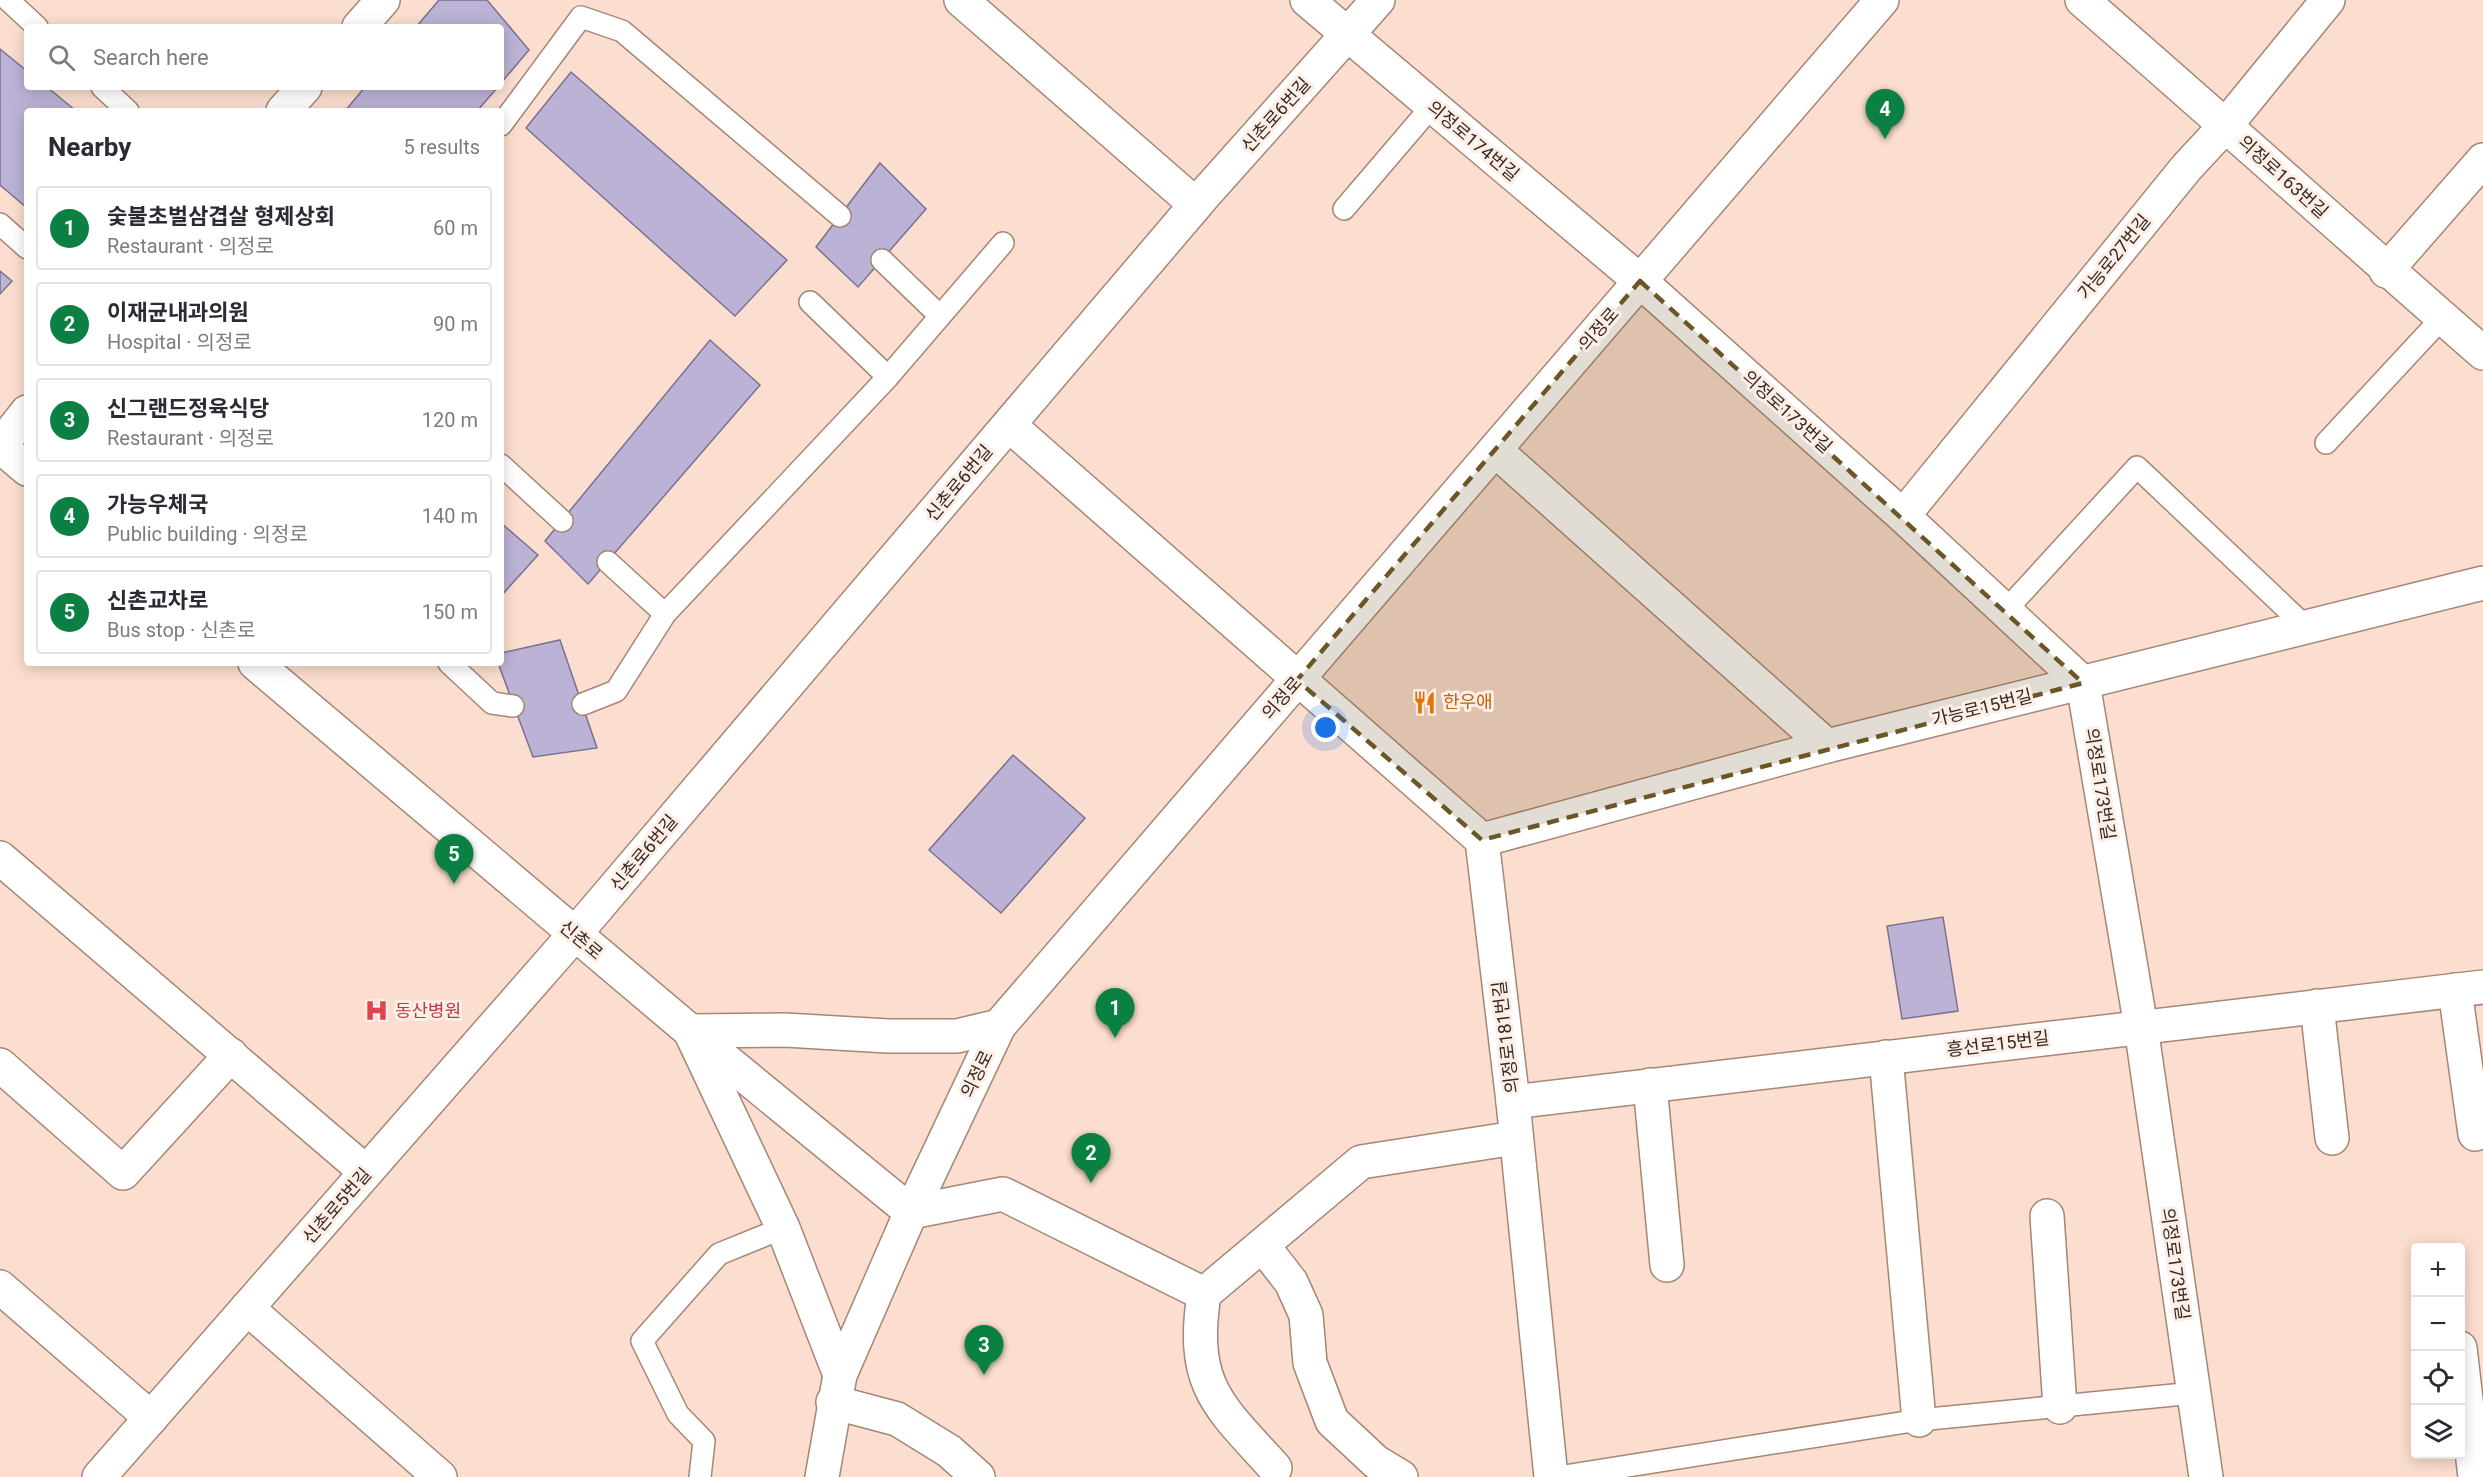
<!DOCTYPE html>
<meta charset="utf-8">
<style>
body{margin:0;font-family:Roboto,"Noto Sans KR",sans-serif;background:#f7f7f7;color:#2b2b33}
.controls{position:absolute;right:18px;bottom:18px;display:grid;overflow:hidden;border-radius:6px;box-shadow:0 3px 15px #0003}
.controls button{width:54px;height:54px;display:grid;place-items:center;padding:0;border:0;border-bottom:2px solid #e1e1e2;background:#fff;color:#2b2b33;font:30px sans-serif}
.you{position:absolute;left:1326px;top:728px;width:21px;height:21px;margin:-15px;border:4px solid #fff;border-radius:50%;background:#1a73e8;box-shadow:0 0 0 9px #1a73e833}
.badge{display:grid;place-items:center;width:39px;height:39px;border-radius:50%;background:#0b8043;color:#fff;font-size:20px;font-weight:700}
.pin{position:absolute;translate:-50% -50px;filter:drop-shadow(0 2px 3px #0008)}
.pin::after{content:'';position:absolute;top:32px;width:21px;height:18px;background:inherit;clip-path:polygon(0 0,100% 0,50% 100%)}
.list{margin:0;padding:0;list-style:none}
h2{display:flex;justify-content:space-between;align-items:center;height:78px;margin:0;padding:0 24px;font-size:26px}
h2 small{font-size:20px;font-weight:400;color:#7c7c81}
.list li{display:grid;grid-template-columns:39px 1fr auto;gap:18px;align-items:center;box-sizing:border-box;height:84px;margin:0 12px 12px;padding:0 12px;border:2px solid #e1e1e2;border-radius:6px}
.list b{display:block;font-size:22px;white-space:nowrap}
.list p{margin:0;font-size:20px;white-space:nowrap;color:#7c7c81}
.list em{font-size:20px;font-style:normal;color:#7c7c81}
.icon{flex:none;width:33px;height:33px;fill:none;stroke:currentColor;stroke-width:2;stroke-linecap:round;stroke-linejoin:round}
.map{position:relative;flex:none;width:2483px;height:1477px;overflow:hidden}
.search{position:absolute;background:#fff;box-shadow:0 3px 15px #0003;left:24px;top:24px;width:480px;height:66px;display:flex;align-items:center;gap:15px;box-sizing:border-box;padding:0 21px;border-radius:6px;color:#7c7c81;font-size:22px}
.panel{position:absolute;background:#fff;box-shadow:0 3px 15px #0003;left:24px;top:108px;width:480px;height:558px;border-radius:6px}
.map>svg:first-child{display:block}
.building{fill:#bcb2d6;stroke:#7a7190;stroke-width:1.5}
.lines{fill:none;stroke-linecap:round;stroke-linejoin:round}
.service-casing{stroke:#a68674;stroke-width:24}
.minor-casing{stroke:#a68674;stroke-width:36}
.service{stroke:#fff;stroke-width:21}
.minor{stroke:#fff;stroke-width:33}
.marked{fill:#6d5626;fill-opacity:0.2;stroke:#6d5626;stroke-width:4.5;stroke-dasharray:12 8;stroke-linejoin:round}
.labels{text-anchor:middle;stroke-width:6;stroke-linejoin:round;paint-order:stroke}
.street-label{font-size:18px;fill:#362922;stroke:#fdefe7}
.food-label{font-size:18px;fill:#c56008;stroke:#fdefe7;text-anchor:start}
.health-label{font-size:18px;fill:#be3a42;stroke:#fdefe7;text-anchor:start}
</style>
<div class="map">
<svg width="2483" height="1477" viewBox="0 0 2483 1477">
<rect width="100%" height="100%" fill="#fbdecf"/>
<g class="building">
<path d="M439,0h48l42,50 -28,33v-56h-85z"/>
<path d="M0,49l27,22v16h20l29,24h-49v97l-27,-23z"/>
<path d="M571,72l216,188 -52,56 -209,-188z"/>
<path d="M365,87h133l-21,24h-132z"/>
<path d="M880,163l46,46 -68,78 -42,-40z"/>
<path d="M0,271l12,10 -12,13z"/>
<path d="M710,340l50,45 -172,199 -43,-43z"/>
<path d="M501,523l37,32 -37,41z"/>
<path d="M560,640l37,108 -64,9 -35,-94h3v-10z"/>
<path d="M1013,755l72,63 -84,95 -72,-63z"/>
<path d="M1943,917l15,94 -56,8 -15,-93z"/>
</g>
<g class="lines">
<defs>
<g id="service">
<path d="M8,0l29,27"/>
<path d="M102,87l26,24"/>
<path d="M501,125l80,-108 41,14 218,185"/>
<path d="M1344,209l88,-103"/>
<path d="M0,224l27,24"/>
<path d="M882,260l58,56"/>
<path d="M810,302l78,75"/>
<path d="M2326,443l116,-125"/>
<path d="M501,465l61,56"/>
<path d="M608,562l57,52"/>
<path d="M2006,610l131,-143 171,162"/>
<path d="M449,663l43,40 21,3"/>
<path d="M583,704l33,-13 49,-77 223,-237 115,-134"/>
<path d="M700,1477l4,-36 -26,-27 -36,-73 77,-87 64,-26"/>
<path d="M1558,1477l361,-57 275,-27"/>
</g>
<g id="minor">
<path d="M961,0l234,204"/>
<path d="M1307,0l333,281 263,235 180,167 58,344 65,450"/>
<path d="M2082,0c135,117 267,236 401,353"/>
<path d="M359,27l24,-27"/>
<path d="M283,111l22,-24"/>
<path d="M2386,271l97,-111"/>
<path d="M1009,425l473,415 31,262 38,375"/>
<path d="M0,446l27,-34"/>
<path d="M0,446l27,23"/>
<path d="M1495,450l332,296"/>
<path d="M1903,516l284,-349 39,-42 102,-125"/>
<path d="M255,663l435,368 221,181"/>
<path d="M1482,840l349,-95 652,-162"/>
<path d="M0,858l366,314"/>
<path d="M2455,990l20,144"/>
<path d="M2317,1006l15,132"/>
<path d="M1886,1057l33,363"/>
<path d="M0,1065l123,108 108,-118"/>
<path d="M1650,1085l17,180"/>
<path d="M1513,1102l970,-115"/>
<path d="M911,1212l92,-18 201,100 157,-132 154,-24"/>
<path d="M2047,1216l13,191"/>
<path d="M1263,1246l28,36 15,33 4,48 22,58 44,41 25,15"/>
<path d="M0,1287l151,131"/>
<path d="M1204,1294c-14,92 14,111 71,174"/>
<path d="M247,1308l193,169"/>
<path d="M2460,1348l15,129"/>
<path d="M840,1375l-57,-147 -93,-197 95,-1 103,6h69l42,-10"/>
<path d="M833,1402l64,17 52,32 29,26"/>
<path d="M99,1477l475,-542 631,-741 173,-194"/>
<path d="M822,1477l18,-102 71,-163 88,-186 883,-1026"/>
</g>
</defs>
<use href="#service" class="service-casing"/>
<use href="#minor" class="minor-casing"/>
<use href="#service" class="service"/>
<use href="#minor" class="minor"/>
</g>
<path class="marked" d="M1640,281l443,402 -601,157 -185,-160z"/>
<defs>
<symbol id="restaurant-bare" viewBox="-9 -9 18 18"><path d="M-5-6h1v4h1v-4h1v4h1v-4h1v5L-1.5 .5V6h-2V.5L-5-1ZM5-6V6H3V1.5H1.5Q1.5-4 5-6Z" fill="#e8710a" stroke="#fdefe7" stroke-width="2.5" paint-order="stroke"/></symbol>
<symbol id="hospital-bare" viewBox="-9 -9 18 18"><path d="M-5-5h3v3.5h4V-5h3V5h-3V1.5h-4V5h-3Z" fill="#e0444e" stroke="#fdefe7" stroke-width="2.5" paint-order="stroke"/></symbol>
</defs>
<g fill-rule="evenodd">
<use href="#restaurant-bare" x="1408" y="686" width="33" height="33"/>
<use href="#hospital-bare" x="360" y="994" width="33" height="33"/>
</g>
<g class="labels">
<g class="street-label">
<text transform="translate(1276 115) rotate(-48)" y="6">신촌로6번길</text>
<text transform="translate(1473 141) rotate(40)" y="6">의정로174번길</text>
<text transform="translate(2283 177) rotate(42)" y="6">의정로163번길</text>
<text transform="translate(2114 257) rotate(-51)" y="6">가능로27번길</text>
<text transform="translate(1599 329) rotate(-49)" y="6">의정로</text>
<text transform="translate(1787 412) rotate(42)" y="6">의정로173번길</text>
<text transform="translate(959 483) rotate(-50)" y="6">신촌로6번길</text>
<text transform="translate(1282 698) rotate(-49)" y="6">의정로</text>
<text transform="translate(1982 708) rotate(-14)" y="6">가능로15번길</text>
<text transform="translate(2100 784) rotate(81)" y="6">의정로173번길</text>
<text transform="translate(644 853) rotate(-50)" y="6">신촌로6번길</text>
<text transform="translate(581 940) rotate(40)" y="6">신촌로</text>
<text transform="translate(1506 1037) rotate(-97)" y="6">의정로181번길</text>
<text transform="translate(1998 1044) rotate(-7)" y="6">흥선로15번길</text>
<text transform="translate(977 1074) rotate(-64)" y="6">의정로</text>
<text transform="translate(337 1206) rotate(-49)" y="6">신촌로5번길</text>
<text transform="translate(2175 1264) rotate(82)" y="6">의정로173번길</text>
</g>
<g class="food-label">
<text x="1443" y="708">한우애</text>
</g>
<g class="health-label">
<text x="395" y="1017">동산병원</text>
</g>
</g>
</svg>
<div class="controls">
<button>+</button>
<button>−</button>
<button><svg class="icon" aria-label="locate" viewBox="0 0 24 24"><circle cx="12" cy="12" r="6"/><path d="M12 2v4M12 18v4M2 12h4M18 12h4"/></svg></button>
<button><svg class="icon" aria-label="layers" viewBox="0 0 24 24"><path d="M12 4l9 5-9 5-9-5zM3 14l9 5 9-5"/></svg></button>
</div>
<div class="you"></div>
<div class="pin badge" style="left:1115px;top:1038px">1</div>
<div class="pin badge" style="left:1091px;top:1183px">2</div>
<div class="pin badge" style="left:984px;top:1375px">3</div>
<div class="pin badge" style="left:1885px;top:139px">4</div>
<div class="pin badge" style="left:454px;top:884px">5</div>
<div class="search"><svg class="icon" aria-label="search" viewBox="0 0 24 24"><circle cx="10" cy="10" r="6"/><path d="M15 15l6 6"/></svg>Search here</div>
<section class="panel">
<h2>Nearby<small>5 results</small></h2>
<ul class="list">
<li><span class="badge">1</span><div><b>숯불초벌삼겹살 형제상회</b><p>Restaurant · 의정로</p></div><em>60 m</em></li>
<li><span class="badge">2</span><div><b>이재균내과의원</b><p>Hospital · 의정로</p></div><em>90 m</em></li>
<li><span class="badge">3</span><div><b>신그랜드정육식당</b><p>Restaurant · 의정로</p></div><em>120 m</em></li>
<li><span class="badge">4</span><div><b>가능우체국</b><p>Public building · 의정로</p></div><em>140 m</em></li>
<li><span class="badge">5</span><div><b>신촌교차로</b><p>Bus stop · 신촌로</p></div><em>150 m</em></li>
</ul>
</section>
</div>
